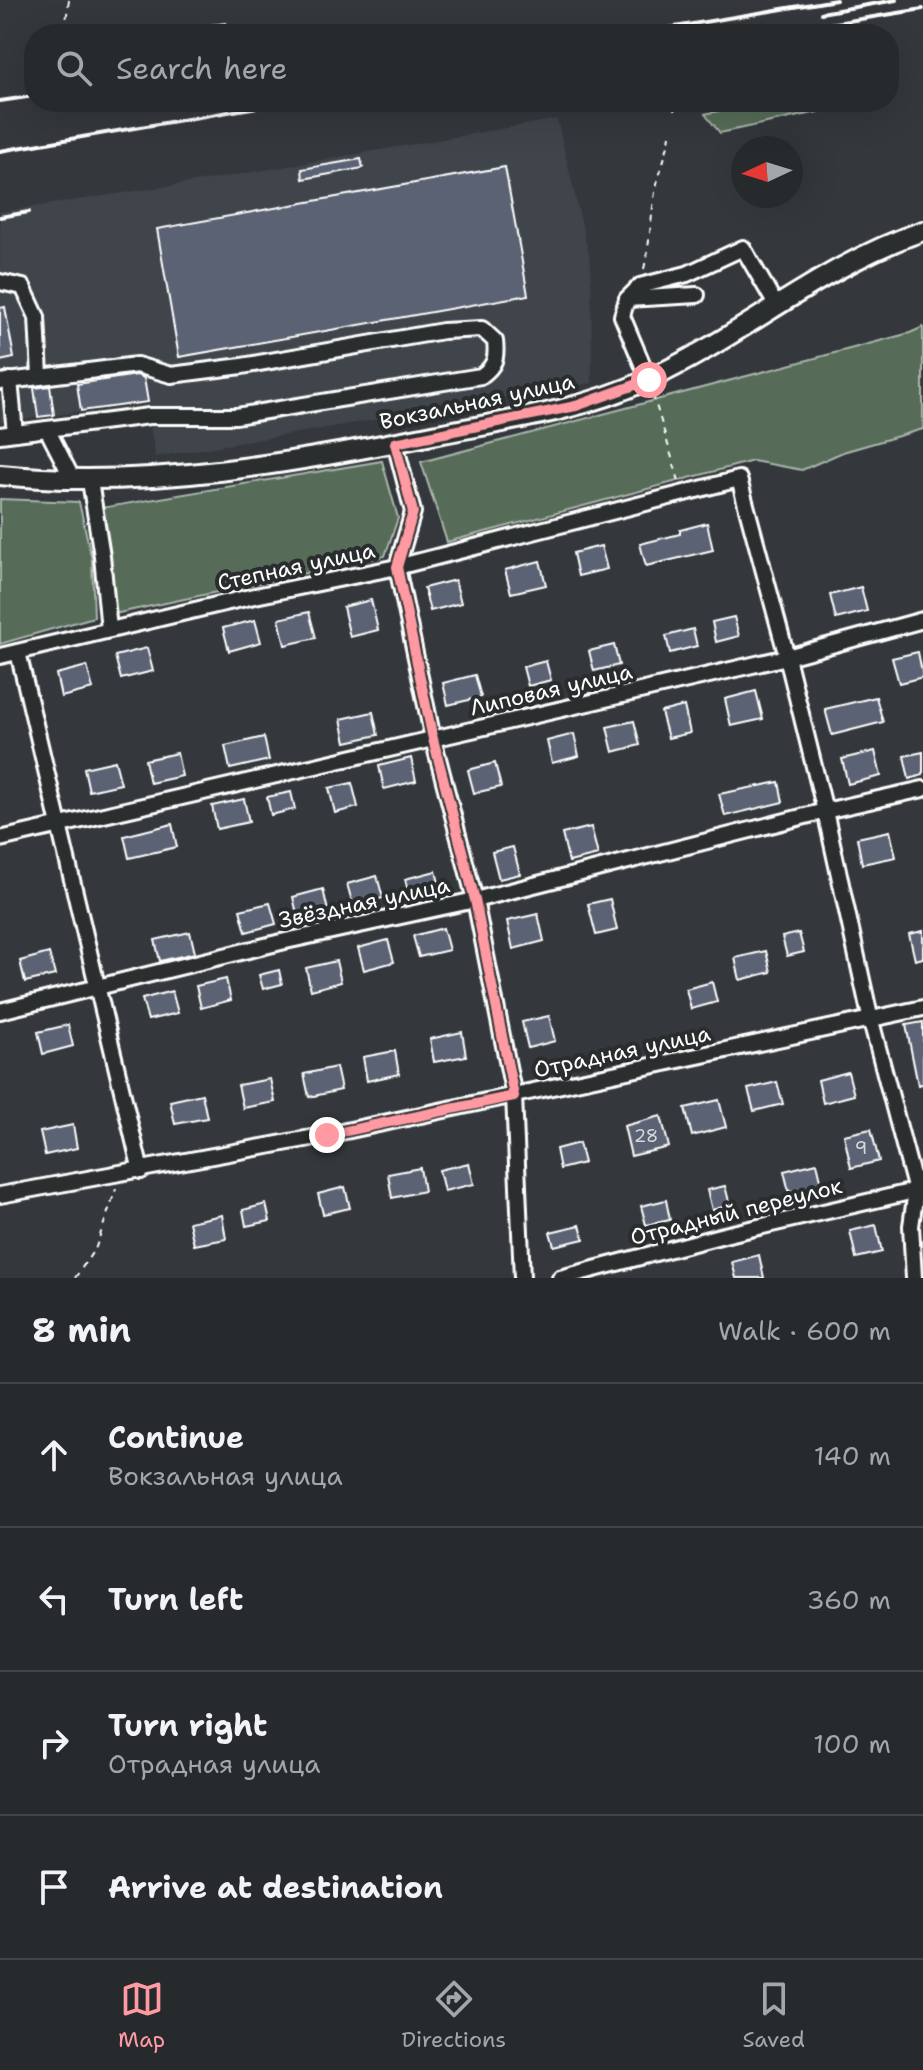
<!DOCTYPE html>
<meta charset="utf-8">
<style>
body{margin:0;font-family:"Shantell Sans",sans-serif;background:#2f3235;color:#f1f3f6}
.compass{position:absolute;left:731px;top:136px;width:72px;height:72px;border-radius:50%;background:#272a2d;box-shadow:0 8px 32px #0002;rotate:266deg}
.stop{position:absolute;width:24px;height:24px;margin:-18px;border:6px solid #ff9aa2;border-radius:50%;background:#fff}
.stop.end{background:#ff9aa2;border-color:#fff;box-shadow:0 2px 8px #0008}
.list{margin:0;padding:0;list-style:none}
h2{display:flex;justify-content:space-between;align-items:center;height:104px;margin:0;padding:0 32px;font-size:34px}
h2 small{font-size:26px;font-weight:400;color:#a4a7aa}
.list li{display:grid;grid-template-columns:52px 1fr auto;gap:24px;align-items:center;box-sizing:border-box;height:144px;padding:0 32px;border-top:2px solid #434649}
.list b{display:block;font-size:30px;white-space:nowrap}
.list p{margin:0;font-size:26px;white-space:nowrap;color:#a4a7aa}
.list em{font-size:26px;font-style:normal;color:#a4a7aa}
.icon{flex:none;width:44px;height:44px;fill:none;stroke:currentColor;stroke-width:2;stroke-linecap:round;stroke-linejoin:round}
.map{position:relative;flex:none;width:923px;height:1278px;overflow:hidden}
.search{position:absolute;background:#272a2d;box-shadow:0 8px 32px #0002;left:24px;right:24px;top:24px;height:88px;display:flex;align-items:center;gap:20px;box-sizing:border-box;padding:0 28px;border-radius:32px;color:#a4a7aa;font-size:30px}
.sheet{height:680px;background:#272a2d}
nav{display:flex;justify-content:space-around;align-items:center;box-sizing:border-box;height:112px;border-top:2px solid #434649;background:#272a2d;font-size:22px;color:#a4a7aa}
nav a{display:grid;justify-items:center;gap:4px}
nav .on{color:#ff9aa2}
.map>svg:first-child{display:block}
.built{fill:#3f454c}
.green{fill:#566c58;stroke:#aab6ac;stroke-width:2}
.building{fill:#5a6273;stroke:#fff;stroke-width:2}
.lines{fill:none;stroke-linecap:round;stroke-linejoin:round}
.minor-casing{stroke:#fff;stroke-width:20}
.major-casing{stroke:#fff;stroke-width:24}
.path{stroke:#fff;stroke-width:2;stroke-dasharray:6 6;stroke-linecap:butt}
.minor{stroke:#2a2d2e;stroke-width:14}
.major{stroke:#2a2d2e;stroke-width:18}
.rail{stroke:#fff;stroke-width:4}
.route{stroke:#ff9aa2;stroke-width:10}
.labels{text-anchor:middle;stroke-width:8;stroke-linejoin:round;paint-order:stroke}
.number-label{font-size:18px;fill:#d6d8dc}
.street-label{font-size:22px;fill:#fff;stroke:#2a2d2e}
</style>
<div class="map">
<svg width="923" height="1278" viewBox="0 0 923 1278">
<rect width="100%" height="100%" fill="#34383c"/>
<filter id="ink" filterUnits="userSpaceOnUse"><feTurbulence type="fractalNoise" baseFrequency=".0125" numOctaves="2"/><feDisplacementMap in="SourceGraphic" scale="16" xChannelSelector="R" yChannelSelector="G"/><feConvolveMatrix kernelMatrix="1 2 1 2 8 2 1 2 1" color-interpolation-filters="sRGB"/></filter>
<g filter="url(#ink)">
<path class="built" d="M557,119l34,145 1,119 -437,74 -8,-55 -147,21v-211l214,-33z"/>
<g class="green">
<path d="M760,102h104l-144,31 -15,-19z"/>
<path d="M923,327v102l-80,23 -41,18 -49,-9 -306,81 -26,-80 489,-129z"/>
<path d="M382,461l16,57 -13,38 -271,58 -13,-106z"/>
<path d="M0,499l79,3 13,58 2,57 -94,27z"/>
</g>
<g class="building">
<path d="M226,23l2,11h-36v-7z"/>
<path d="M361,159l2,9 -60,11 -1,-10z"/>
<path d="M505,167l23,128 -349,62 -22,-128z"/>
<path d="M5,307l9,51 -14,3v-53z"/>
<path d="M137,375l7,3 4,24 -67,9 -4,-27z"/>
<path d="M50,386l4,29 -16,2 -4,-29z"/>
<path d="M707,523l6,27 -67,16 -6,-22 40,-10v-4z"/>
<path d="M601,546l6,23 -29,7 -5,-23z"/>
<path d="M540,561l6,24 -35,8 -6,-23z"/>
<path d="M455,580l6,23 -31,8 -6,-23z"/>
<path d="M861,587l6,24 -31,8 -6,-24z"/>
<path d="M371,600l7,30 -28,7 -7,-30z"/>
<path d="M309,612l7,26 -31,7 -6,-26z"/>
<path d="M734,617l5,19 -23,6 -4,-20z"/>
<path d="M255,620l6,22 -32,9 -6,-23z"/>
<path d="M693,629l4,17 -27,7 -4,-17z"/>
<path d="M614,645l5,20 -25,6 -5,-20z"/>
<path d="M147,648l6,23 -32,8 -6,-23z"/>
<path d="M918,652l5,25 -24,6 -7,-25z"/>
<path d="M546,661l5,19 -23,6 -5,-19z"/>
<path d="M87,666l6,23 -32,8 -5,-23z"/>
<path d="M475,675l6,22 -33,8 -5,-22z"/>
<path d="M756,691l7,28 -32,7 -6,-27z"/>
<path d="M876,697l7,25 -51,13 -7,-26z"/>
<path d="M684,706l6,27 -22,5 -7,-26z"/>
<path d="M373,712l5,23 -32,7 -5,-23z"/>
<path d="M634,721l6,24 -27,7 -6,-25z"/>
<path d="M574,734l5,22 -27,7 -5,-22z"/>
<path d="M264,737l5,23 -39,9 -5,-23z"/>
<path d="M875,751l6,25 -33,8 -6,-25z"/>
<path d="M923,752v23l-14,4 -5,-23z"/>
<path d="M177,753l5,23 -32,7 -5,-23z"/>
<path d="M411,758l5,23 -32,8 -5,-23z"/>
<path d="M115,761l6,23 -32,7 -5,-23z"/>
<path d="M495,763l6,24 -27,6 -6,-23z"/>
<path d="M779,782l4,20 -58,14 -6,-22z"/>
<path d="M352,783l6,24 -23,6 -6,-25z"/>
<path d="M291,792l4,17 -24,6 -4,-18z"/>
<path d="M244,799l5,23 -32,7 -5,-23z"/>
<path d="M172,824l5,23 -48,11 -5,-22z"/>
<path d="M591,827l7,28 -29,7 -7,-28z"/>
<path d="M890,831l6,26 -34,7 -5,-26z"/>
<path d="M513,847l7,27 -21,5 -7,-27z"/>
<path d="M436,871l5,20 -31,8 -5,-20z"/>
<path d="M377,876l6,22 -30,7 -6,-21z"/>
<path d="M323,889l5,22 -30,7 -5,-21z"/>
<path d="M610,899l7,31 -21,5 -8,-31z"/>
<path d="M270,903l6,21 -30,8 -6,-22z"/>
<path d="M538,914l6,27 -31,8 -6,-28z"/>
<path d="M443,928l6,22 -30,7 -6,-21z"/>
<path d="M923,931v27l-8,2 -6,-26z"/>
<path d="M190,932l5,21 -35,8 -5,-21z"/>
<path d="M799,933l5,19 -17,4 -5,-19z"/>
<path d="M388,940l6,22 -30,8 -6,-22z"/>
<path d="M766,951l5,21 -31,8 -5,-22z"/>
<path d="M49,953l6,22 -30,7 -5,-21z"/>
<path d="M336,961l5,21 -30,8 -5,-22z"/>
<path d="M279,970l3,14 -19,5 -4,-14z"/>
<path d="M226,979l5,21 -30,8 -5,-22z"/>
<path d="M712,982l5,20 -26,7 -5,-20z"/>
<path d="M172,991l6,22 -30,7 -6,-21z"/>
<path d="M549,1016l6,25 -27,7 -6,-26z"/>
<path d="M923,1022v62l-5,1 -12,-60z"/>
<path d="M68,1025l5,21 -30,8 -5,-22z"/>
<path d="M462,1032l4,24 -32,6 -4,-23z"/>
<path d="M395,1051l4,23 -32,7 -4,-24z"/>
<path d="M336,1067l5,23 -32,7 -5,-23z"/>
<path d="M848,1072l6,23 -31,8 -5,-23z"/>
<path d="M270,1079l5,23 -32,6 -5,-23z"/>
<path d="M777,1082l6,22 -29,7 -6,-22z"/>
<path d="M202,1094l5,24 -32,6 -5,-23z"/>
<path d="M719,1100l7,27 -34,9 -7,-28z"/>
<path d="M661,1116l8,31 -38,9 -7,-30z"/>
<path d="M73,1125l4,23 -32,7 -5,-23z"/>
<path d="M871,1129l8,32 -28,7 -7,-33z"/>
<path d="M579,1143l5,20 -24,6 -4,-20z"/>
<path d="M469,1163l5,21 -30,7 -5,-21z"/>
<path d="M817,1163l5,21 -33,8 -5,-21z"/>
<path d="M420,1168l4,23 -32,7 -4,-24z"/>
<path d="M725,1186l5,19 -18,5 -5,-20z"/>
<path d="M345,1187l5,21 -27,6 -5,-20z"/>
<path d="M666,1200l4,20 -24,5 -5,-19z"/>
<path d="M266,1204l4,17 -24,5 -3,-16z"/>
<path d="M222,1215l4,24 -32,6 -5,-23z"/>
<path d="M580,1225l4,14 -30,7 -4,-14z"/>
<path d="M876,1225l6,27 -26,6 -6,-27z"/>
<path d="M759,1255l5,23h-28l-4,-16z"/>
</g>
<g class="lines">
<defs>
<g id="minor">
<path d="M0,282l23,5 14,30 3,59"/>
<path d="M627,299l70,-4"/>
<path d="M10,380l5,53"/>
<path d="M649,380l-27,-64 5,-17 13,-13 47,-12 56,-26 33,57"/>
<path d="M0,382l137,-17 34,10 71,-9 201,-35 39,-2 13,12c2,17 0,25 -14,35l-245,40h-87l-149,19"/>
<path d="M47,429l26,51"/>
<path d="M395,443l18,69 -16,55 36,172 42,161 39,196 8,182"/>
<path d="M90,481l12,75 7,74"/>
<path d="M18,652l123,519"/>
<path d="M0,656l250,-59 147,-30 342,-88 48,178 38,154 46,210 45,170 -5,35 3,52"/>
<path d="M0,839l787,-182 136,-37"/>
<path d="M0,1011l281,-69 194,-42 350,-89 98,-22"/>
<path d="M0,1195l327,-60 596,-127"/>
<path d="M560,1278l164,-43 199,-46"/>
</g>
<path id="major" d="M0,475c150,15 297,-13 443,-42 69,-13 140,-23 204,-53 96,-44 175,-115 276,-149"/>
</defs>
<use href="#minor" class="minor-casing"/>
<use href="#major" class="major-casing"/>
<g class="path">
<path d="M69,0l-3,21 4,13"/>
<path d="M674,111l2,-9"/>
<path d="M644,269c6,-26 7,-51 11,-77 4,-20 12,-38 15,-57"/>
<path d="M653,395l26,86"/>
<path d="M75,1278l21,-31 20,-58"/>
</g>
<use href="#minor" class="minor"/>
<use href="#major" class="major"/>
<g class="rail">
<path d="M821,13l75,-13"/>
<path d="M633,34l203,-34"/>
<path d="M767,34l156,-25"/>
<path d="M0,101l34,-5"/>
<path d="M0,151l287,-49"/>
<path d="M0,217l29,-5"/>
</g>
</g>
</g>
<g class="lines" filter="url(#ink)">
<path class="route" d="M327,1135l187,-39 -39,-196 -42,-161 -36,-172 16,-55 -18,-69 181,-37 73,-26"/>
</g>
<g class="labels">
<g class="number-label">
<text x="646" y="1142">28</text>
<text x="861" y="1154">9</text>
</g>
<g class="street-label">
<text transform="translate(477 401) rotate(-12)" y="8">Вокзальная улица</text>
<text transform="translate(296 566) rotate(-12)" y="8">Степная улица</text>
<text transform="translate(551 689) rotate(-13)" y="8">Липовая улица</text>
<text transform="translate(364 902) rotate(-12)" y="8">Звёздная улица</text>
<text transform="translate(622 1051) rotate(-12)" y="8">Отрадная улица</text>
<text transform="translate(736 1211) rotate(-14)" y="8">Отрадный переулок</text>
</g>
</g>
</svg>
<svg class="compass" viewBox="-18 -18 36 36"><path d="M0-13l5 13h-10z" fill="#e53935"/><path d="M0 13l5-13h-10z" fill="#a4a7aa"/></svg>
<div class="stop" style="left:649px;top:380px"></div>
<div class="stop end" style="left:327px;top:1135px"></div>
<div class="search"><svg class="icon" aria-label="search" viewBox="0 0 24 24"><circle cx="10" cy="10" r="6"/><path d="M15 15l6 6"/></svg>Search here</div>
</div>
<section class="sheet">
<h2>8 min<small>Walk · 600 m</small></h2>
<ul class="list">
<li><svg class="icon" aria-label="ahead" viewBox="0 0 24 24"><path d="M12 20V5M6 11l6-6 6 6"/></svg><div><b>Continue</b><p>Вокзальная улица</p></div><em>140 m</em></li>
<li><svg class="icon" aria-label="left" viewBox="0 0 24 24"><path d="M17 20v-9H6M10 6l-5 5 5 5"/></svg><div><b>Turn left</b></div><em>360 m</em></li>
<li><svg class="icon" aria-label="right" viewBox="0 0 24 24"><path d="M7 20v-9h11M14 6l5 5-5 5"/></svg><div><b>Turn right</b><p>Отрадная улица</p></div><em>100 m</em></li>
<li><svg class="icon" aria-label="arrive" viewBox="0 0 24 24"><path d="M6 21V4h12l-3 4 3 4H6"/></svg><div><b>Arrive at destination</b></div></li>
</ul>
</section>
<nav>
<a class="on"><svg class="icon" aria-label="map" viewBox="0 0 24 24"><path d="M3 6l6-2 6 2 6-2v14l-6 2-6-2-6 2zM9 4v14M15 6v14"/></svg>Map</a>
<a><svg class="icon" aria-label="directions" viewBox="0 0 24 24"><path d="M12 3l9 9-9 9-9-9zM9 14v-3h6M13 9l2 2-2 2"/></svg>Directions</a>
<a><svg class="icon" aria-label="saved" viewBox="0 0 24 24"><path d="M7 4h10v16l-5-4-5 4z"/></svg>Saved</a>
</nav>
